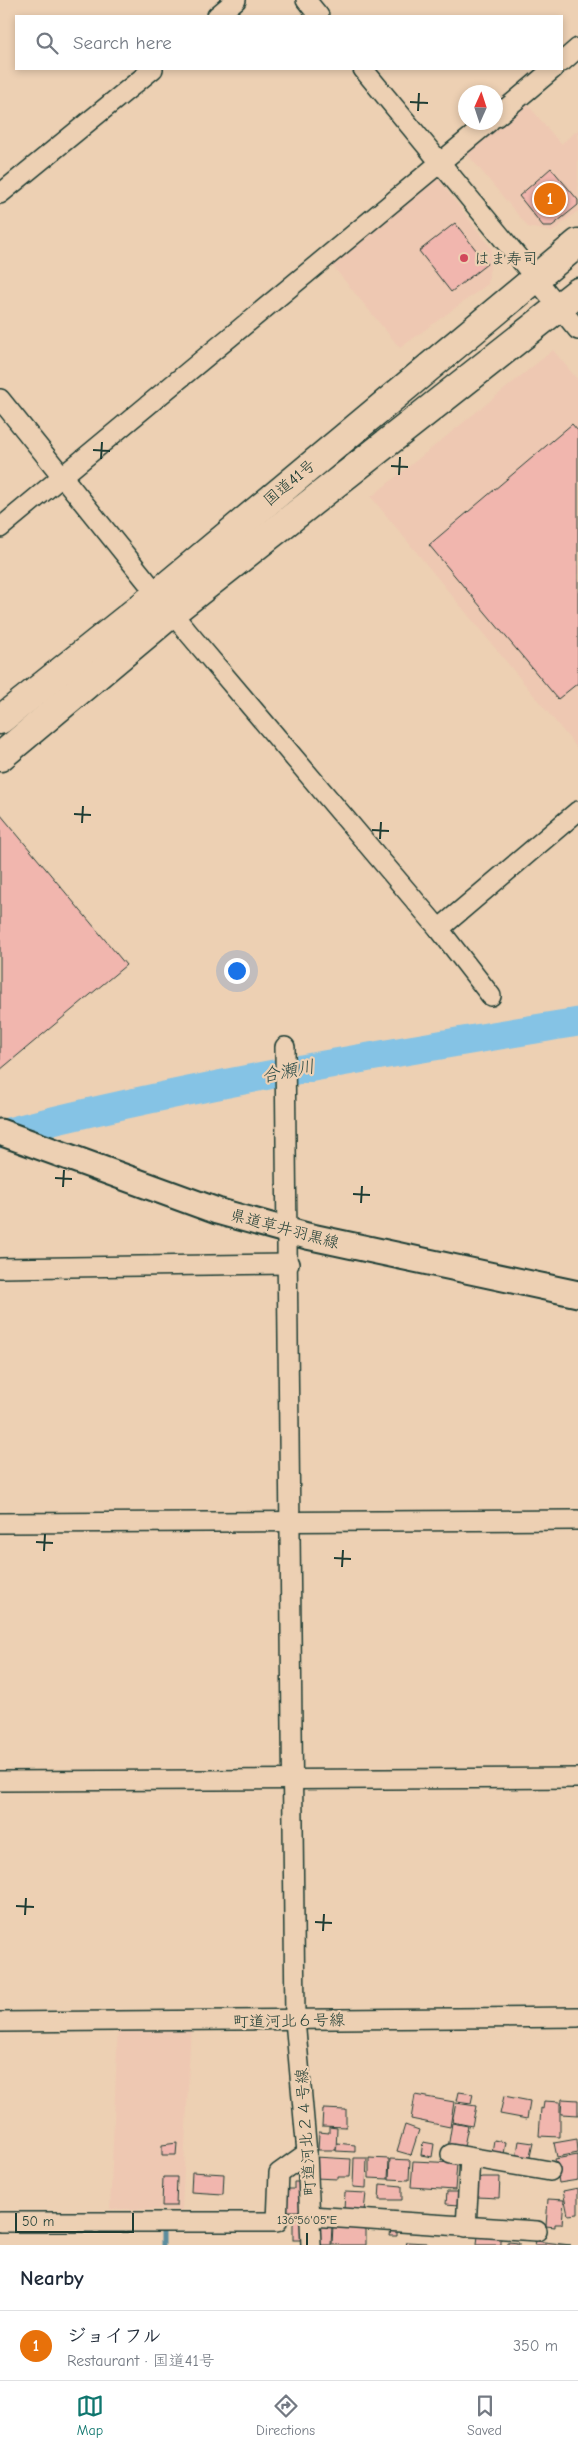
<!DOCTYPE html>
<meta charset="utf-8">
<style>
body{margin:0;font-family:"Comic Neue","Klee One",sans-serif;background:#f6f6f7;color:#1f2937}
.compass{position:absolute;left:458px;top:85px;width:45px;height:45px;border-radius:50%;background:#fff;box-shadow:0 2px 8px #0003;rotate:3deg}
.scale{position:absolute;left:15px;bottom:12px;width:119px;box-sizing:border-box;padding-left:5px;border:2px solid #1f3d34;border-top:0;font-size:14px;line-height:18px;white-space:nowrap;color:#1f3d34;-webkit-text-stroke:4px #edd0b3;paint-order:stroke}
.you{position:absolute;left:236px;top:970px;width:18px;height:18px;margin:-12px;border:4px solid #fff;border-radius:50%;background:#1a73e8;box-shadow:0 0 0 8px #1a73e833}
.badge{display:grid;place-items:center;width:32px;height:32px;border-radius:50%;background:#0f766e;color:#fff;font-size:16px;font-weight:700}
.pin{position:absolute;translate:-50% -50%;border:2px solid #fff;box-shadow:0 1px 5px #0006}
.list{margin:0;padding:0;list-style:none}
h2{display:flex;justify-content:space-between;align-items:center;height:65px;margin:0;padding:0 20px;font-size:21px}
h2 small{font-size:16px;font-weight:400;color:#747a83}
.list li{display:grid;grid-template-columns:32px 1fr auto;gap:15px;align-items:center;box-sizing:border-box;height:70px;padding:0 20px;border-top:1px solid #e0e1e3}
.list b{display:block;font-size:19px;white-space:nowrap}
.list p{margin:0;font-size:16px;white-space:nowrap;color:#747a83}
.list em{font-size:16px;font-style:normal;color:#747a83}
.icon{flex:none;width:28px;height:28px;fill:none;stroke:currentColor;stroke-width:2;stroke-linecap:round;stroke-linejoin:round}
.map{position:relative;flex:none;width:578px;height:2245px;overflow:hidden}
.search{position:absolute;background:#fff;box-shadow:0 2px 8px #0003;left:15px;right:15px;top:15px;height:55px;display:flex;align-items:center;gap:12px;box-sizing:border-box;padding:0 18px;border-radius:0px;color:#747a83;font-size:19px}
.sheet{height:135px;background:#fff}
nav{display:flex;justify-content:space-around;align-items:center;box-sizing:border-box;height:70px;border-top:1px solid #e0e1e3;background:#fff;font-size:14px;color:#747a83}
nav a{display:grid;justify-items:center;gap:2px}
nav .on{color:#0f766e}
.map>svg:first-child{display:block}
.built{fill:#eec8b2}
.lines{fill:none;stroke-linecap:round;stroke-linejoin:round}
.stream{stroke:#5c8d9e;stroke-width:5}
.river{stroke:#85c3e5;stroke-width:29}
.building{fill:#f1b6ae;stroke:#1f3d34}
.minor-casing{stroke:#1f3d34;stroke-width:22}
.major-casing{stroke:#1f3d34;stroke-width:29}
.highway-casing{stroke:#1f3d34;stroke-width:31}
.minor{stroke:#edd0b3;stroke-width:19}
.major{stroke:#edd0b3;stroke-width:25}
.highway{stroke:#edd0b3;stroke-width:28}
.ticks{fill:none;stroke:#1f3d34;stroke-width:2}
.poi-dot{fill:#d1495b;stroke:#edd0b3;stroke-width:2}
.labels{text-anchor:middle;stroke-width:4.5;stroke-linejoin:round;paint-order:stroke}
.poi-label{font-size:16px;fill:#1f3d34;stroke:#edd0b3;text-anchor:start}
.street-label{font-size:16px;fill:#1f3d34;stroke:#edd0b3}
.water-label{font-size:18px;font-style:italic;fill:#294a46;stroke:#edd0b3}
.ticks-label{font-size:12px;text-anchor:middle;fill:#1f3d34;stroke:#edd0b3;stroke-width:4.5;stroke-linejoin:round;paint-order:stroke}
</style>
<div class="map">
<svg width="578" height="2245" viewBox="0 0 578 2245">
<rect width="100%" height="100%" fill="#edd0b3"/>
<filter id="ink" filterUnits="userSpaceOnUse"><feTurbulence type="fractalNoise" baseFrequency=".02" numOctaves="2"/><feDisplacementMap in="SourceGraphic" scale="10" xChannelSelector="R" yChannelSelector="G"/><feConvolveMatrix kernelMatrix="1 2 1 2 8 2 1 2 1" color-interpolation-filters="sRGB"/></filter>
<g filter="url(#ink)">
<g class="built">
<path d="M523,99l38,45 17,-14v81l-26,21 -24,-5 -65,-78z"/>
<path d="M433,172l59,77 -4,35 -88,64 -74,-90z"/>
<path d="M553,350l25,30v369l-207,-252z"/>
<path d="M118,2025h73l-9,185 -72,-1z"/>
</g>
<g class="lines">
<path class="stream" d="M163,2245v-18"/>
<path class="river" d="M0,1134c190,-49 384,-80 578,-112"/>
</g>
<g class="building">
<path d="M551,168l27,32v5l-26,21h-9l-24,-30z"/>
<path d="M455,223l32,41 -36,28 -32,-41z"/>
<path d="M572,424l6,7v252l-20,16 -129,-154z"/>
<path d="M0,814l126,151 -126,105z"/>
<path d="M459,2092l14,2 -2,9 -14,-2z"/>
<path d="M415,2095l39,7 -4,25 -39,-8z"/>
<path d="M504,2096l26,5 -3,18 -27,-5z"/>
<path d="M562,2099l16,1v15l-17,-1z"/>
<path d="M544,2101l16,1v35l-21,-1 2,-28 2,1z"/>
<path d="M456,2103l20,3 -4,20 -20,-4z"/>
<path d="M323,2109l23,1v17l-24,-1z"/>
<path d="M452,2123l16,3 -5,25 -15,-3z"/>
<path d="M405,2125l14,5 -8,25 -14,-4z"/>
<path d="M329,2127l8,1 -1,22h-18l1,-18 10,1z"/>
<path d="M577,2139l1,14 -21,4 -3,-14z"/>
<path d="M494,2140l12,2 -2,12 -12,-2z"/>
<path d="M519,2141l14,2 -4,18 -13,-2z"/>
<path d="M423,2142l11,2 -2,13 -11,-2z"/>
<path d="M177,2143l-1,12h-14v-10z"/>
<path d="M337,2143l18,2v7l-19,-1z"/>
<path d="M578,2155v25l-19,3 -4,-24z"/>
<path d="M315,2157l36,2 -1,18h-12v2l-24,-1z"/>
<path d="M354,2158h13l-1,30 -13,-1z"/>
<path d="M369,2158l20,1 -1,20 -19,-1z"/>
<path d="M390,2159l20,1 -1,20 -20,-1z"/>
<path d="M413,2161l44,2 -2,27 -44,-3z"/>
<path d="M192,2172l32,2 -1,20 -32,-2z"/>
<path d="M163,2177h14l-1,29h-14z"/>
<path d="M482,2177h18l-1,21 -22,-1 1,-19z"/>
<path d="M294,2182h9l1,29h-17l-1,-22h8z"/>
<path d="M380,2184l22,2v14h-23z"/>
<path d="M578,2188v26l-10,1 -5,-24z"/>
<path d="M345,2192l21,1 -2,18 -20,-1z"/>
<path d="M447,2192h12l-1,13 -12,-1z"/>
<path d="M548,2199l16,1 -2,24h-7v3l-9,-1z"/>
<rect x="284" y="2212" width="7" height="10"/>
<rect x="293" y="2218" width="12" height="22"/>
<path d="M318,2224l14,1 -1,20h-14z"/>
<path d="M333,2225l33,2v18h-34z"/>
<path d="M391,2228h6v8h-7z"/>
<path d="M478,2235l23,2v8h-24z"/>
<path d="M535,2241l36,4h-37z"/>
<path d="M407,2242l20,1v2h-21z"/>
<path d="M508,2242l11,1v2h-11z"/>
</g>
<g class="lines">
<defs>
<g id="minor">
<path d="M306,0l13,16"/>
<path d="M217,16l19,-16"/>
<path d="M562,62l16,-14"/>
<path d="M363,69l215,261"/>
<path d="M496,117l57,-48"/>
<path d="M0,194l153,-125"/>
<path d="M0,399l148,184"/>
<path d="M0,528l489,-406"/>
<path d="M180,623l259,306 52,67"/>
<path d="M439,929l139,-118"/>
<path d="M285,1047l10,973 12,133 4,92"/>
<path d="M0,1268l289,-4"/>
<path d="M0,1523l578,-3"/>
<path d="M0,1781l578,-3"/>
<path d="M0,2022l578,-5"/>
<path d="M451,2154l99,17"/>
<path d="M311,2216l226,15"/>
<path d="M0,2222h277l2,-49 28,-20"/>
<path d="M466,2227l4,-69"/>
</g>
<path id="major" d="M0,1132l217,79 90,25 271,58"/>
<g id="highway">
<path d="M0,720l145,-116 433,-361"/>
<path d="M0,757l179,-150 399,-315"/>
</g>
</defs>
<use href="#minor" class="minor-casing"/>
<use href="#major" class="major-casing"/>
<use href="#highway" class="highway-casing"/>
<use href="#minor" class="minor"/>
<use href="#major" class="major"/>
<use href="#highway" class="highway"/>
</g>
</g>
<path class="ticks" d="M410,102l18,1M418,111l1,-18M93,450l17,1M101,459l1,-17M391,466l17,1M399,475l1,-18M74,814l17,1M82,823l1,-17M372,830l17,1M380,839l1,-17M55,1178l17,1M63,1187l1,-17M353,1194l17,1M361,1203l1,-17M36,1542l17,1M44,1551l1,-17M334,1558l17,1M342,1567l1,-17M16,1906l18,1M25,1915l1,-17M315,1922l17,1M323,1931l1,-17M307,2245v-12"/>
<circle class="poi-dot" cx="464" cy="258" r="5"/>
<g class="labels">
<g class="poi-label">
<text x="474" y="264">はま寿司</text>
</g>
<g class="street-label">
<text transform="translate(289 482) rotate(-40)" y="6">国道41号</text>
<text transform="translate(285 1228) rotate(15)" y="6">県道草井羽黒線</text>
<text transform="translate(289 2020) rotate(-1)" y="6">町道河北６号線</text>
<text transform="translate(305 2132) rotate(-94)" y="6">町道河北２４号線</text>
</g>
<g class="water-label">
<text transform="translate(288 1071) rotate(-11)" y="6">合瀬川</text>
</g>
</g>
<g class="ticks-label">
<text x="307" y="2224">136°56'05"E</text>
</g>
</svg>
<svg class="compass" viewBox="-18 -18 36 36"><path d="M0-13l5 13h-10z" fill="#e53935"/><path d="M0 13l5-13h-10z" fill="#747a83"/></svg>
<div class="scale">50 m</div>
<div class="you"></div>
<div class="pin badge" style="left:550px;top:199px;background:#e8710a">1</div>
<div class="search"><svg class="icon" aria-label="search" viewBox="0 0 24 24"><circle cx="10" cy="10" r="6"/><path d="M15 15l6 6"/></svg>Search here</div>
</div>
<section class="sheet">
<h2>Nearby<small></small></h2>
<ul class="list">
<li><span class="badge" style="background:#e8710a">1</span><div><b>ジョイフル</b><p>Restaurant · 国道41号</p></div><em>350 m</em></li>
</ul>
</section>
<nav>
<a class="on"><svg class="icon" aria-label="map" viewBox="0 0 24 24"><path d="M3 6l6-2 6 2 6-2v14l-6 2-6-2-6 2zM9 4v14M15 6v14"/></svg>Map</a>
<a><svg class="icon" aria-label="directions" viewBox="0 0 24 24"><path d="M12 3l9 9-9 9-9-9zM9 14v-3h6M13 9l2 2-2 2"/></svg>Directions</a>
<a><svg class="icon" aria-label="saved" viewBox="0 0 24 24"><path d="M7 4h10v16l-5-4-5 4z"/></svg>Saved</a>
</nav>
